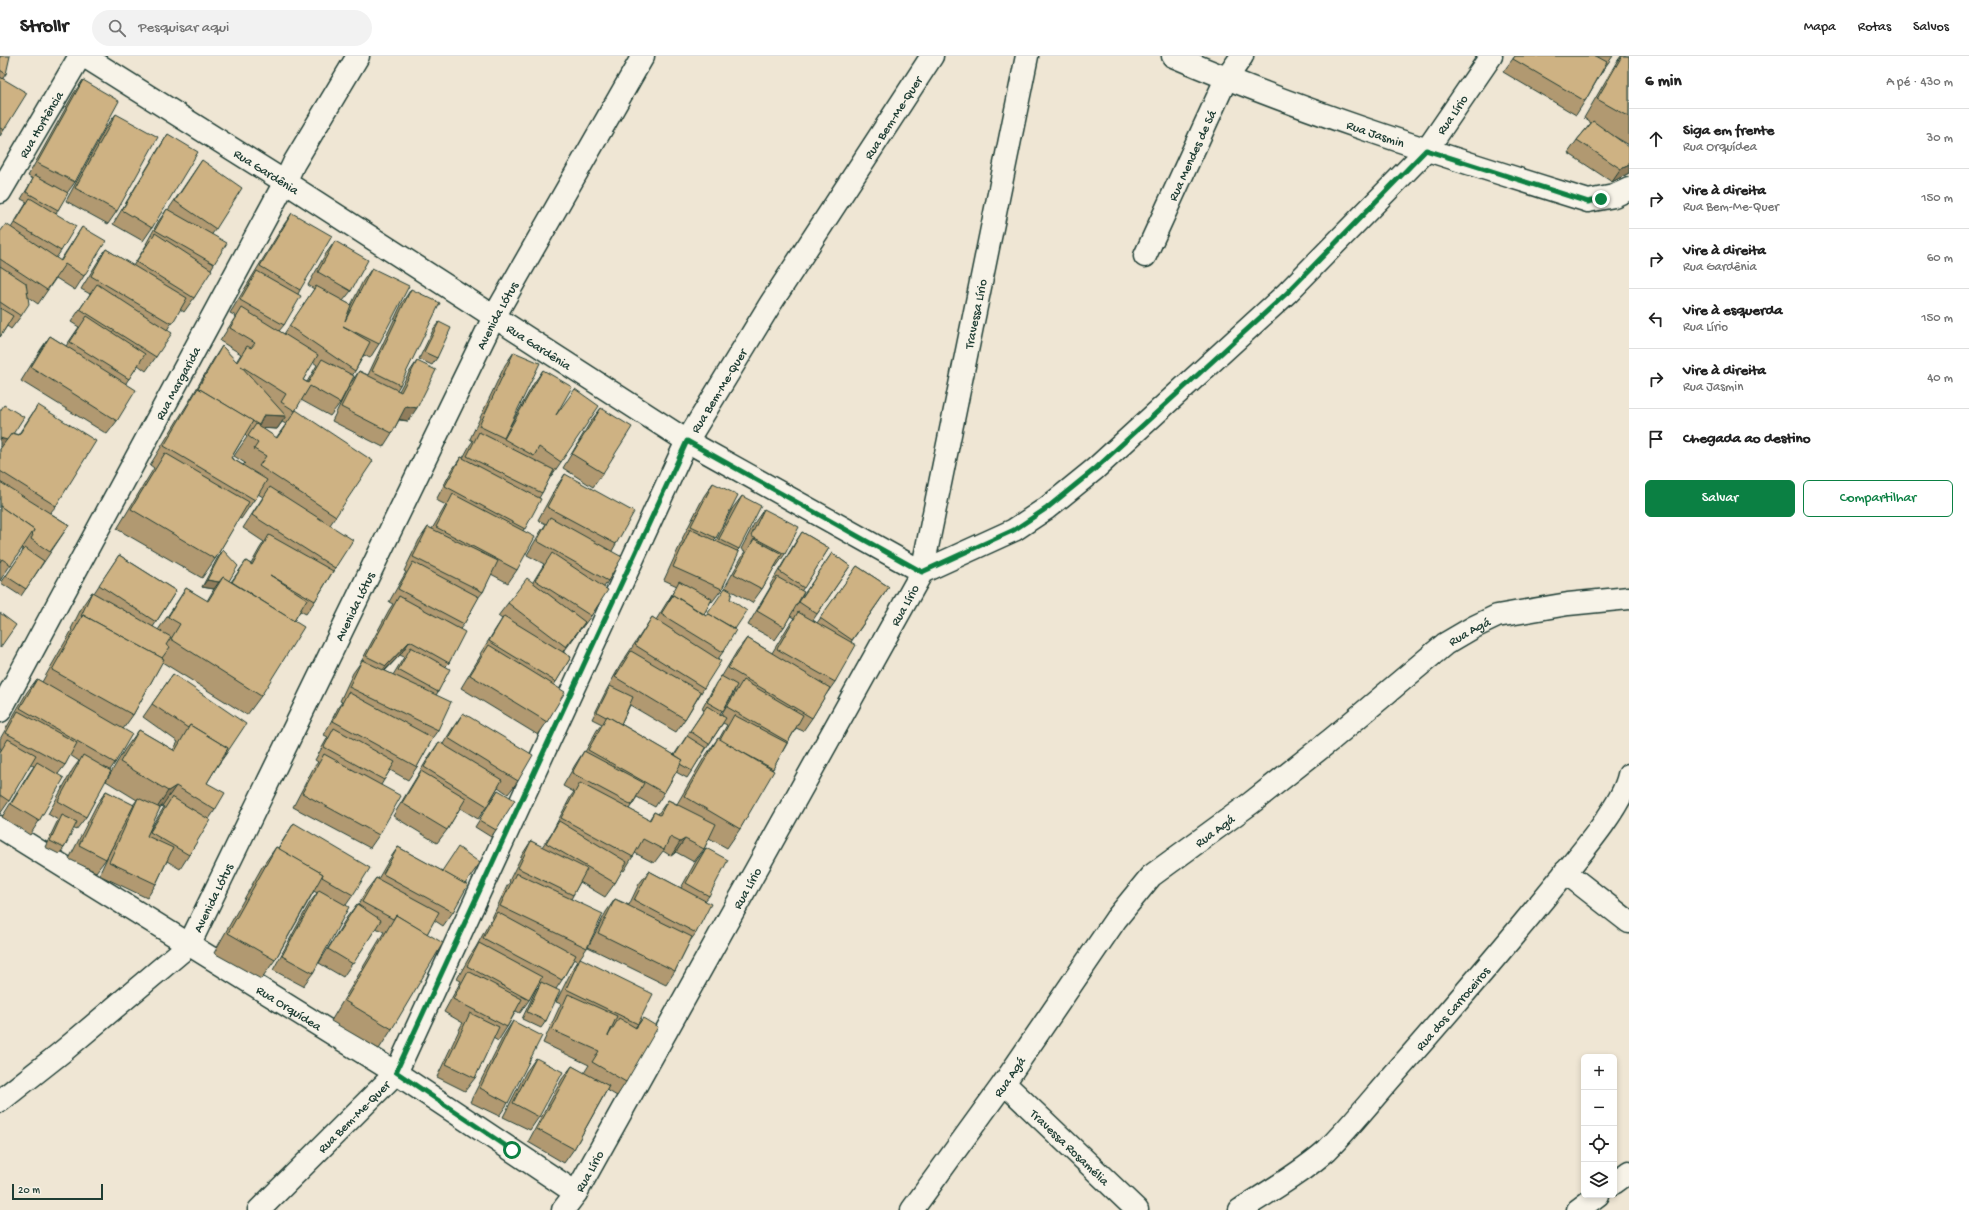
<!DOCTYPE html>
<html lang="pt">
<meta charset="utf-8">
<style>
body{margin:0;font-family:"Gochi Hand",sans-serif;background:#f2f2f2;color:#222}
.controls{position:absolute;right:12px;bottom:12px;display:grid;overflow:hidden;border-radius:6px;box-shadow:0 2px 6px #0003}
.controls button{width:36px;height:36px;display:grid;place-items:center;padding:0;border:0;border-bottom:1px solid #e0e0e0;background:#fff;color:#222;font:20px sans-serif}
.scale{position:absolute;left:12px;bottom:10px;width:91px;box-sizing:border-box;padding-left:4px;border:2px solid #1f3d34;border-top:0;font-size:11px;line-height:14px;white-space:nowrap;color:#1f3d34;-webkit-text-stroke:3px #f7f3e8;paint-order:stroke}
.stop{position:absolute;width:12px;height:12px;margin:-9px;border:3px solid #0b8043;border-radius:50%;background:#fff}
.stop.end{background:#0b8043;border-color:#fff;box-shadow:0 1px 4px #0008}
.list{margin:0;padding:0;list-style:none}
h2{display:flex;justify-content:space-between;align-items:center;height:52px;margin:0;padding:0 16px;font-size:17px}
h2 small{font-size:13px;font-weight:400;color:#767676}
.list li{display:grid;grid-template-columns:26px 1fr auto;gap:12px;align-items:center;box-sizing:border-box;height:60px;padding:0 16px;border-top:1px solid #e0e0e0}
.list b{display:block;font-size:15px;white-space:nowrap}
.list p{margin:0;font-size:13px;white-space:nowrap;color:#767676}
.list em{font-size:13px;font-style:normal;color:#767676}
.actions{display:flex;gap:8px;padding:12px 16px}
.actions a{flex:1;padding:9px 0;border:1px solid #0b8043;border-radius:6px;text-align:center;font-size:14px;color:#0b8043}
.actions .main{background:#0b8043;color:#fff}
.icon{flex:none;width:22px;height:22px;fill:none;stroke:currentColor;stroke-width:2;stroke-linecap:round;stroke-linejoin:round}
.map{position:relative;flex:none;width:1629px;height:1154px;overflow:hidden}
header{display:flex;align-items:center;gap:24px;box-sizing:border-box;height:56px;padding:0 20px;background:#fff;border-bottom:1px solid #e0e0e0}
header strong{font-size:19px}
nav{display:flex;gap:22px;margin-inline-start:auto;font-size:14px}
.search{width:280px;height:36px;background:#f2f2f2;display:flex;align-items:center;gap:10px;box-sizing:border-box;padding:0 14px;border-radius:22px;color:#767676;font-size:15px}
main{display:flex}
aside{flex:1;background:#fff}
.map>svg:first-child{display:block}
.lines{fill:none;stroke-linecap:round;stroke-linejoin:round}
.street-casing{stroke:#1f3d34;stroke-width:25}
.street{stroke:#f7f3e8;stroke-width:22}
.wall{fill:#b19971;stroke:#1f3d34;fill-rule:evenodd}
.shaded-wall{fill:#907d5c;stroke:#1f3d34}
.building{fill:#ceb283;stroke:#1f3d34}
.route{stroke:#0b8043;stroke-width:5}
.labels{text-anchor:middle;stroke-width:3;stroke-linejoin:round;paint-order:stroke}
.street-label{font-size:13px;fill:#1f3d34;stroke:#f7f3e8}
</style>
<header>
<strong>Strollr</strong>
<div class="search"><svg class="icon" aria-label="search" viewBox="0 0 24 24"><circle cx="10" cy="10" r="6"/><path d="M15 15l6 6"/></svg>Pesquisar aqui</div>
<nav><a>Mapa</a><a>Rotas</a><a>Salvos</a></nav>
</header>
<main>
<div class="map">
<svg width="1629" height="1154" viewBox="0 0 1629 1154">
<rect width="100%" height="100%" fill="#efe6d4"/>
<filter id="ink" filterUnits="userSpaceOnUse"><feTurbulence type="fractalNoise" baseFrequency=".025" numOctaves="2"/><feDisplacementMap in="SourceGraphic" scale="8" xChannelSelector="R" yChannelSelector="G"/><feConvolveMatrix kernelMatrix="1 2 1 2 8 2 1 2 1" color-interpolation-filters="sRGB"/></filter>
<g filter="url(#ink)">
<g class="lines">
<defs>
<g id="street">
<path id="s1" d="M84,0l201,126 402,259 235,131 105,-516"/>
<path id="s2" d="M1173,0c135,58 275,101 415,145l26,-5 15,-7"/>
<path id="s3" d="M0,136l80,-136"/>
<path id="s4" d="M1145,200l81,-177 16,-23"/>
<path id="s5" d="M0,655l285,-529 9,-19 64,-107"/>
<path id="s6" d="M0,771l396,246 180,120"/>
<path d="M1565,816l64,50"/>
<path id="s7" d="M1004,1027l133,127"/>
<path id="s8" d="M0,1045l62,-49 127,-107 305,-628 149,-261"/>
<path d="M1614,1127l15,-11"/>
<path id="s9" d="M259,1154l137,-137 291,-632 84,-138 161,-247"/>
<path id="s10" d="M563,1154l13,-17 346,-621 92,-42 33,-22 48,-39 192,-176 139,-142 65,-95"/>
<path id="s11" d="M912,1154l92,-127 112,-164 35,-43 100,-73 81,-64 113,-95 29,-17 23,-11 71,-12 61,-6"/>
<path id="s12" d="M1240,1154c27,-17 64,-39 87,-60 25,-25 47,-53 70,-79 51,-58 101,-116 149,-175 23,-29 76,-87 83,-121"/>
<path d="M1578,1154l20,-15"/>
</g>
</defs>
<use href="#street" class="street-casing"/>
<use href="#street" class="street"/>
</g>
<g class="wall">
<path d="M0,0l6,18 -3,4 1,52 -4,6z"/>
<path d="M1515,0h98l-10,14 -18,31 -9,14 -73,-43z"/>
<path d="M1621,0h8v89l-17,-10 17,38 -17,9 -44,-29 9,-13 14,-17 -7,-5 32,-55z"/>
<path d="M83,24l-8,102 -8,11 -9,17 -2,4 5,37 -5,7 4,3 13,-20 9,-14 2,49 -9,14 -19,-12 -18,26 -10,-7 -7,19 -10,13 -4,-3 -7,11v-105l11,-4 16,-26 -6,-3 12,-20 -5,-3 46,-83z"/>
<path d="M116,58l1,97 -9,13 -42,-23 40,-74z"/>
<path d="M168,78l-16,94 -9,13 -30,-17 46,-76z"/>
<path d="M202,104l14,69 -4,5 2,30 -20,34 -10,14 -4,-3 -13,21 -11,27 -10,14 -8,-6 -12,18 -9,38 -10,13 -86,-53 20,-32 9,-13 16,10 13,-19 -8,-5 19,-28 -9,-5 16,-26 9,-14 27,17 14,-22h-1l12,-22 9,-13 1,1z"/>
<path d="M292,157l8,77 -2,4 -14,31 -5,6 5,3 30,-45 -6,-4 17,-30 10,-14 16,50 -8,10 8,4 12,-24 9,-13 7,76 -9,14 -6,-3 -9,16 -3,5 -12,27 -10,13 -29,-16 -6,11 41,105 -6,9 5,43 -20,33 -9,13 -6,-3 -6,10 -33,75 -14,19 -85,-53 -29,53 -10,14 -8,34 -5,7 -24,47 -10,13 -3,-2 -9,20 -5,6 -14,-7 13,-27 -10,-6 25,-45 6,-8 -9,-6 -5,10 -7,9 -19,47 -9,14 -28,-18 26,-42 6,-9 -4,-2 -21,37 -9,13v-65l1,-1h-1v-9l27,-47 10,-13 5,3 30,-52 -1,-1 12,-24 9,-13 2,1 25,-38 57,36 -23,36 5,3 15,-22 13,-20 21,13 7,-12 -12,-2 16,-30 5,-7 6,31 2,1 15,-21 5,3 9,-16 4,-6 -21,-14 20,-31 -5,-3 -17,25 -2,-1 -24,41 -13,19 -85,-49 37,-61 -4,-3 35,-57 5,-8 23,-40 9,-14 14,16 5,-8 -21,-13 16,-25 -6,-3 53,-87zM313,306l4,3 -10,17 -4,-2zM282,366l4,2 -10,14 -14,-10 15,1zM245,379l2,2 -13,19 11,7 -2,2 -12,-7z"/>
<path d="M411,233l-11,96 -3,5 2,1 9,-17 9,-13 -9,60 -9,-1 -7,13 -9,14 -51,-26 18,-37 9,-13 9,4 34,-72z"/>
<path d="M439,266l-2,36 -5,7 -13,-6 15,-31z"/>
<path d="M514,296l-4,74 24,-43 9,-13 13,45 5,47 -9,13h-1l-9,18 -3,5 -16,33 -6,39 -9,13 -17,-9 -8,18 -5,6 -14,26 -4,5 -11,34 -3,3 -8,26 -2,3 2,35 -5,7 -16,30 -9,13 -18,-10 -9,15 -2,50 -9,13 -77,-41 21,-40 4,-5 -3,-2 13,-23 -4,-2 15,-29 3,-4 -2,-1 13,-28 8,-11 28,-52 4,-6 -4,-2 17,-30 -2,-1 15,-31 9,-13 4,2 14,-24 -10,-5 16,-30 9,-13 2,1 7,-13 3,-4 -3,-2 35,-74zM400,599l4,2 -11,18 -8,-4z"/>
<path d="M38,349l18,101 -6,7 19,12 -48,71 -20,-13 21,-30 1,-4 -1,-1 -21,31 -1,2v-132l13,-15 5,1z"/>
<path d="M601,352l2,65 -10,14 -30,-19 28,-47z"/>
<path d="M565,418l51,70 -4,7 -4,30 -4,6 -13,29 -10,13h-1l-17,23 8,5 -17,28 -7,37 -9,13 -77,-47 20,-33 -1,-1 15,-24 7,-11 -4,-3 10,-13 25,-21 11,-18 -17,-9 14,-24 5,-7 -8,-4 18,-33z"/>
<path d="M713,427l3,55 -2,2 2,1 16,-32 10,-13 -3,53 -2,2 -15,38 -10,13 -1,-1 -7,13 2,2 24,-17 5,30 -12,23 -5,7 -14,29 -19,31 -9,13 -46,-27 -9,19 53,31 30,-45 -2,-1 14,-26 5,-7h1l15,-25 10,-13 25,15 17,-28 5,-7 -4,-2 -6,11 -9,13 -27,-15 23,-39 -1,-1 23,-39 9,-14 27,16 -27,42 -6,16 36,-53 18,13 -37,54 4,3 40,-57 32,21 -38,55 -16,40 -10,14 -13,22 -9,13 -7,-3 -24,42 -32,59 -13,19 -18,-10 -5,11 -10,13 -18,-10 -5,4 -8,-5 -9,12 -19,-10 -11,18 -2,-1 -7,13 -10,14 -25,-15 -9,17 16,49 -7,10 58,66 -3,4 8,-10 -17,64 -9,14 -10,-6 -33,59 -10,14 -36,-21 34,-63 10,-13 12,7 5,-8 -46,-22 16,-35 2,-4 -5,-2 15,-30 7,-11 -4,-2 -12,21 -6,9 -10,32 -5,7 -19,-9 14,-30 3,-3 -2,-1 -8,15 -9,13 -4,-2 -9,16 -9,14 -5,-3 -18,40 -10,13 -28,-14 24,-51 2,-3 -19,-11 17,-31 -4,-2 13,-23 6,-9 12,-22 3,-5 16,-34 3,-4 -1,-1 13,-26 9,-14 11,6 10,-15 19,-36 3,-4 -11,-6 12,-21 9,-14 1,1 12,-22 5,-6 -10,-5 14,-28 15,-27 22,-33 9,-14 4,3 21,-34 -13,-6 17,-37 2,-3 -1,-1 22,-43zM734,634l1,1 -14,24 -1,-1zM723,667l4,2 -8,14 -1,-1 -14,20 -27,46 -9,-4 -10,14 -4,-2 -5,8 -20,-11 8,-12 18,10 9,-14 12,-21 11,6z"/>
<path d="M764,453l21,45 -9,13 -1,-1 -13,23 -10,14 -27,-16 20,-36 -4,-2 14,-27z"/>
<path d="M173,618l53,80 -10,14 -9,15 8,27 -6,9 -20,36 -9,14 -13,-8 -11,23 -9,14 -48,-23 15,-32 -8,16 -10,13 -27,-13 28,-55 9,-13 27,14 4,-5 -31,-19 19,-32 14,-19 34,20 5,-8 -35,-25zM162,750l2,1 -17,28 12,-27z"/>
<path d="M463,657l55,68 -10,13 -10,-7 -11,19 -9,13 -18,-11 -13,22 -10,13 -44,-27 37,-61 9,-13 4,2 11,-18z"/>
<path d="M498,734l-2,40 -5,7 -16,-10z"/>
<path d="M294,767l59,72 -7,10 -33,68 -10,13 -30,-16 36,-66 8,-11 -3,-2 -39,69 -14,19 -47,-26 48,-86 14,-20 2,1z"/>
<path d="M398,791l67,37 -12,28 -10,14 -9,-6 -7,14 -35,95 -13,20 -48,-28 53,-89 -8,-4 -33,49 -24,-14 28,-46 10,-13 1,1 8,-14 10,-13 2,1 11,-19z"/>
<path d="M706,792l3,48 -4,5 -9,32 -6,8 -15,30 -9,14 -78,-38 18,-35 9,-13 14,6 10,-21 10,-13 32,17 15,-27z"/>
<path d="M513,965l-5,82 -9,13 -29,-14 34,-67z"/>
<path d="M536,1002l3,59 -9,13 -27,-13 23,-45z"/>
</g>
<g class="shaded-wall">
<path d="M1629,109v8l-17,9 9,-13z"/>
<path d="M406,350l11,2 -9,13 -11,-2z"/>
<path d="M264,359l22,1 -9,13 -21,-1z"/>
<path d="M0,382l9,2 -5,7 -4,-1z"/>
<path d="M207,524l12,2 -5,7 -12,-2z"/>
<path d="M585,566l-9,13 -19,26 9,-14z"/>
<path d="M410,585l-10,14 -24,24 10,-13z"/>
<path d="M176,730l-14,20 -7,5 13,-20z"/>
<path d="M685,783l-9,13 -5,4 9,-14z"/>
</g>
<g class="building">
<path d="M0,0h10l-4,18 -6,-4z"/>
<path d="M1515,0h81l11,6 -22,39 -72,-42z"/>
<path d="M1622,0h7v61l-32,-18z"/>
<path d="M0,21l27,16 -23,37 -4,-2z"/>
<path d="M83,24l36,21 -44,81 -38,-19z"/>
<path d="M116,58l42,23 -41,74 -42,-23z"/>
<path d="M1593,65l36,26v18l-8,4 -44,-29z"/>
<path d="M168,78l30,18 -46,76 -30,-18z"/>
<path d="M202,104l40,28 -26,41 -41,-28z"/>
<path d="M35,119l33,18 -10,17 -32,-18z"/>
<path d="M30,142l46,28 -15,25 -46,-28z"/>
<path d="M167,153l60,34 -13,21 -59,-34z"/>
<path d="M292,157l40,23 -32,54 -40,-24z"/>
<path d="M6,168l55,37 21,-34 24,14 -22,35 -19,-12 -18,26 -47,-31v-27z"/>
<path d="M155,177l57,37 -18,28 -58,-36z"/>
<path d="M335,185l33,19 -17,31 -33,-19z"/>
<path d="M106,193l81,49 -15,26 -81,-48z"/>
<path d="M0,210l26,17 3,21 -8,12 -21,-14z"/>
<path d="M372,212l37,18 -30,58 -36,-18 27,16 -15,29 -66,-45 27,-40 35,19 -6,16z"/>
<path d="M257,215l44,25 -17,29 -44,-25z"/>
<path d="M97,228l75,49 -16,24 -76,-48z"/>
<path d="M411,233l29,14 -40,82 -28,-14z"/>
<path d="M0,252l13,8 -13,21z"/>
<path d="M242,252l76,47 -15,25 5,3 14,-24 32,17 -14,27 -30,-17 -15,25 -14,-9 5,-8 -45,-28 45,50 -22,-1 -5,10 -61,-37 24,-42 15,16 10,-16 4,2 4,-5 -25,-15z"/>
<path d="M87,260l58,38 -16,25 -59,-37z"/>
<path d="M439,266l12,6 -14,30 -13,-6z"/>
<path d="M50,280l86,54 -19,31 -86,-54z"/>
<path d="M514,296l26,11 -36,75 -25,-12z"/>
<path d="M417,305l19,9 -19,38 -11,-2 -14,27 -51,-26 18,-36 42,21z"/>
<path d="M543,314l29,17 -16,28 19,-26 24,17 -38,56 -22,-15 -5,9 -30,-17z"/>
<path d="M198,332l55,33 -22,37 36,22 -12,20 -91,-54z"/>
<path d="M4,349l20,12 -11,17 -1,-1 -5,7 -7,-2v-27z"/>
<path d="M38,349l58,36 -40,65 -56,-35v-22l12,-16 7,2z"/>
<path d="M601,352l31,19 -29,46 -31,-19z"/>
<path d="M296,354l77,51 -37,55 -77,-50 7,-10 -12,-7 4,-6 -10,-7 8,-12 21,14z"/>
<path d="M479,376l75,38 -12,23 -75,-37z"/>
<path d="M165,397l84,49 -34,57 -84,-50z"/>
<path d="M461,401l80,42 -16,30 -80,-43z"/>
<path d="M565,418l69,38 -18,32 -69,-37z"/>
<path d="M0,426l69,43 -19,27 -19,-13 2,-4 -1,-1 2,-4 -34,-24z"/>
<path d="M713,427l25,12 -22,43 -25,-12z"/>
<path d="M270,431l83,53 -18,28 -83,-53z"/>
<path d="M453,438l82,43 -18,33 -81,-43z"/>
<path d="M742,440l19,10 -22,43 -20,-10z"/>
<path d="M0,450l34,24 -23,35 -9,-6 -2,3z"/>
<path d="M764,453l35,18 -14,27 -34,-18z"/>
<path d="M550,461l72,40 -14,24 -71,-40z"/>
<path d="M428,471l70,34 -15,31 -70,-35z"/>
<path d="M690,473l49,23 -17,37 -49,-22z"/>
<path d="M802,476l27,16 -25,40 -25,-17z"/>
<path d="M269,479l64,36 -18,30 -45,-26 37,24 -13,22 -62,-39 14,-21 6,4z"/>
<path d="M754,483l28,15 -20,35 -28,-15z"/>
<path d="M25,492l19,13 -18,28 -20,-13z"/>
<path d="M223,494l15,16 -9,15 -6,-4 -4,5 -12,-2z"/>
<path d="M552,497l56,37 -17,26 -56,-36z"/>
<path d="M832,497l18,13 -33,48 -18,-12z"/>
<path d="M119,499l57,36 -20,31 -57,-37z"/>
<path d="M413,506l66,35 -15,27 -66,-35z"/>
<path d="M857,510l32,21 -37,53 -32,-22z"/>
<path d="M223,521l81,50 -43,69 -90,-57 9,-15 -12,-7 18,-29 22,13z"/>
<path d="M777,521l27,15 -20,35 -27,-16z"/>
<path d="M527,522l58,44 -19,25 -58,-44z"/>
<path d="M679,525l33,18 -8,15 -31,-19 -5,7z"/>
<path d="M725,532l7,4 -2,7 17,12 -12,18 -26,-15 -3,2z"/>
<path d="M92,536l79,45 -5,8 4,2 -8,11 -79,-43 -1,2 -1,-1z"/>
<path d="M673,539l33,21 3,-2 27,16 -13,22 -62,-38z"/>
<path d="M399,540l66,36 -16,31 -39,-22 -24,25 -20,-10z"/>
<path d="M798,556l58,33 -21,37 -58,-33z"/>
<path d="M0,557l16,12 -16,23z"/>
<path d="M83,559l81,44 -31,56 -81,-45z"/>
<path d="M504,560l67,41 -15,25 -67,-41z"/>
<path d="M652,561l69,44 -17,27 -69,-43z"/>
<path d="M747,582l83,50 -18,30 -84,-50z"/>
<path d="M489,589l76,47 -18,30 -77,-47z"/>
<path d="M411,591l39,22 -12,23 -40,-22z"/>
<path d="M631,595l70,41 -16,27 -70,-42z"/>
<path d="M362,604l89,42 -13,28 -89,-43z"/>
<path d="M173,618l73,50 -20,30h-1l3,-6 -38,-23 -2,3 -36,-24z"/>
<path d="M721,620l16,9 -14,26 -16,-9z"/>
<path d="M37,623l95,55 -17,29 -95,-55z"/>
<path d="M743,624l60,35 -15,27 -61,-35z"/>
<path d="M610,630l23,11 -12,27 -14,-8 -1,1 -9,-5z"/>
<path d="M348,636l85,46 -16,29 -84,-46z"/>
<path d="M707,650l19,12 -17,26 -19,-13z"/>
<path d="M18,655l59,32 -12,22 -59,-32z"/>
<path d="M463,657l70,42 -15,26 -70,-43z"/>
<path d="M734,659l53,28 -14,26 -53,-29z"/>
<path d="M607,660l76,44 -19,33 -76,-43z"/>
<path d="M190,669l38,23 -21,35 18,10 -10,17 -39,-24 -8,5 -48,-29 19,-32 36,21z"/>
<path d="M334,672l61,34 -11,18 -60,-33z"/>
<path d="M687,680l19,12 -14,23 -12,-7 3,-4 -8,-5z"/>
<path d="M718,682l56,33 -34,58 -56,-33z"/>
<path d="M8,683l28,16 -27,46 -9,-6v-43z"/>
<path d="M439,686l63,38 -15,26 -63,-39z"/>
<path d="M584,695l60,32 -12,22 -60,-32z"/>
<path d="M324,698l77,42 -22,39 -77,-42z"/>
<path d="M83,699l28,16 -25,46 -28,-16z"/>
<path d="M37,706l27,16 -25,43 -28,-17z"/>
<path d="M421,715l45,27 -19,32 -45,-27z"/>
<path d="M580,727l70,37 4,-8 6,3 8,-15 48,24 -12,25 -19,-10 -5,3 -10,-5 -6,13 -21,-11 -10,18 -72,-39z"/>
<path d="M498,734l17,10 -19,30 -17,-10z"/>
<path d="M106,735l28,14 -28,54 -27,-14z"/>
<path d="M172,741l38,23 -21,35 -39,-23z"/>
<path d="M138,742l22,10 -13,28 26,12 -17,36 -47,-22z"/>
<path d="M62,759l15,7 -13,26 -14,-7z"/>
<path d="M559,765l68,41 -12,21 -69,-40z"/>
<path d="M294,767l76,45 -17,27 -31,-18 1,-3 -45,-25z"/>
<path d="M531,785l56,28 -14,26 -55,-27z"/>
<path d="M276,791l47,27 -48,86 -47,-27z"/>
<path d="M398,791l70,38 -15,27 -70,-38z"/>
<path d="M458,791l22,16 -15,21 -23,-13z"/>
<path d="M706,792l22,12 -19,36 -23,-13z"/>
<path d="M649,815l62,33 -15,29 -62,-33z"/>
<path d="M516,817l87,41 -16,34 -87,-42z"/>
<path d="M376,822l63,34 -12,22 -31,-19 -3,4 -31,-17z"/>
<path d="M319,834l30,17 -36,66 -31,-17z"/>
<path d="M615,843l77,38 -17,34 -77,-38z"/>
<path d="M357,848l24,16 -28,44 -25,-15z"/>
<path d="M497,856l79,43 -14,25 -79,-42z"/>
<path d="M396,859l47,28 -51,86 -47,-28z"/>
<path d="M479,887l63,34 -13,23 -62,-34z"/>
<path d="M580,902l73,36 -15,30 -72,-35z"/>
<path d="M468,915l54,28 -15,28 -54,-28z"/>
<path d="M541,926l19,9 -14,30 -19,-9z"/>
<path d="M568,938l49,22 -9,20 11,-18 17,10 7,-10 15,9 -32,55 -34,-20 7,-11 -47,-21z"/>
<path d="M470,957l29,14 -24,51 -29,-14z"/>
<path d="M513,965l29,15 -34,67 -28,-15z"/>
<path d="M536,1002l27,14 -24,45 -26,-14z"/>
<path d="M572,1010l37,20 -35,63 -37,-20z"/>
</g>
</g>
<g class="lines" filter="url(#ink)">
<path class="route" d="M512,1094l-116,-78 291,-631 235,131 92,-42 33,-22 48,-39 192,-176 139,-143 162,52 13,-3"/>
</g>
<g class="labels">
<g class="street-label">
<text dy="5" stroke="none"><textPath href="#s10" startOffset="1439">Rua Lírio</textPath></text>
<text dy="5" stroke="none"><textPath href="#s9" startOffset="1273">Rua Bem-Me-Quer</textPath></text>
<text dy="5" stroke="none"><textPath href="#s3" startOffset="79">Rua Hortência</textPath></text>
<text dy="5" stroke="none"><textPath href="#s2" startOffset="217">Rua Jasmin</textPath></text>
<text dy="5" stroke="none"><textPath href="#s4" startOffset="111">Rua Mendes de Sá</textPath></text>
<text dy="5" stroke="none"><textPath href="#s1" startOffset="216">Rua Gardênia</textPath></text>
<text dy="5" stroke="none"><textPath href="#s1" startOffset="1248">Travessa Lírio</textPath></text>
<text dy="5" stroke="none"><textPath href="#s8" startOffset="946">Avenida Lótus</textPath></text>
<text dy="5" stroke="none"><textPath href="#s1" startOffset="540">Rua Gardênia</textPath></text>
<text dy="5" stroke="none"><textPath href="#s5" startOffset="373">Rua Margarida</textPath></text>
<text dy="5" stroke="none"><textPath href="#s9" startOffset="949">Rua Bem-Me-Quer</textPath></text>
<text dy="5" stroke="none"><textPath href="#s10" startOffset="695">Rua Lírio</textPath></text>
<text dy="5" stroke="none"><textPath href="#s8" startOffset="622">Avenida Lótus</textPath></text>
<text dy="5" stroke="none"><textPath href="#s11" startOffset="813">Rua Agá</textPath></text>
<text dy="5" stroke="none"><textPath href="#s11" startOffset="489">Rua Agá</textPath></text>
<text dy="5" stroke="none"><textPath href="#s10" startOffset="371">Rua Lírio</textPath></text>
<text dy="5" stroke="none"><textPath href="#s8" startOffset="298">Avenida Lótus</textPath></text>
<text dy="5" stroke="none"><textPath href="#s6" startOffset="341">Rua Orquídea</textPath></text>
<text dy="5" stroke="none"><textPath href="#s12" startOffset="295">Rua dos Carroceiros</textPath></text>
<text dy="5" stroke="none"><textPath href="#s11" startOffset="165">Rua Agá</textPath></text>
<text dy="5" stroke="none"><textPath href="#s9" startOffset="133">Rua Bem-Me-Quer</textPath></text>
<text dy="5" stroke="none"><textPath href="#s7" startOffset="92">Travessa Rosamélia</textPath></text>
<text dy="5" stroke="none"><textPath href="#s10" startOffset="47">Rua Lírio</textPath></text>
</g>
</g>
</svg>
<div class="controls">
<button>+</button>
<button>−</button>
<button><svg class="icon" aria-label="locate" viewBox="0 0 24 24"><circle cx="12" cy="12" r="6"/><path d="M12 2v4M12 18v4M2 12h4M18 12h4"/></svg></button>
<button><svg class="icon" aria-label="layers" viewBox="0 0 24 24"><path d="M12 4l9 5-9 5-9-5zM3 14l9 5 9-5"/></svg></button>
</div>
<div class="scale">20 m</div>
<div class="stop" style="left:512px;top:1094px"></div>
<div class="stop end" style="left:1601px;top:143px"></div>
</div>
<aside>
<h2>6 min<small>A pé · 430 m</small></h2>
<ul class="list">
<li><svg class="icon" aria-label="ahead" viewBox="0 0 24 24"><path d="M12 20V5M6 11l6-6 6 6"/></svg><div><b>Siga em frente</b><p>Rua Orquídea</p></div><em>30 m</em></li>
<li><svg class="icon" aria-label="right" viewBox="0 0 24 24"><path d="M7 20v-9h11M14 6l5 5-5 5"/></svg><div><b>Vire à direita</b><p>Rua Bem-Me-Quer</p></div><em>150 m</em></li>
<li><svg class="icon" aria-label="right" viewBox="0 0 24 24"><path d="M7 20v-9h11M14 6l5 5-5 5"/></svg><div><b>Vire à direita</b><p>Rua Gardênia</p></div><em>60 m</em></li>
<li><svg class="icon" aria-label="left" viewBox="0 0 24 24"><path d="M17 20v-9H6M10 6l-5 5 5 5"/></svg><div><b>Vire à esquerda</b><p>Rua Lírio</p></div><em>150 m</em></li>
<li><svg class="icon" aria-label="right" viewBox="0 0 24 24"><path d="M7 20v-9h11M14 6l5 5-5 5"/></svg><div><b>Vire à direita</b><p>Rua Jasmin</p></div><em>40 m</em></li>
<li><svg class="icon" aria-label="arrive" viewBox="0 0 24 24"><path d="M6 21V4h12l-3 4 3 4H6"/></svg><div><b>Chegada ao destino</b></div></li>
</ul>
<div class="actions"><a class="main">Salvar</a><a>Compartilhar</a></div>
</aside>
</main>
